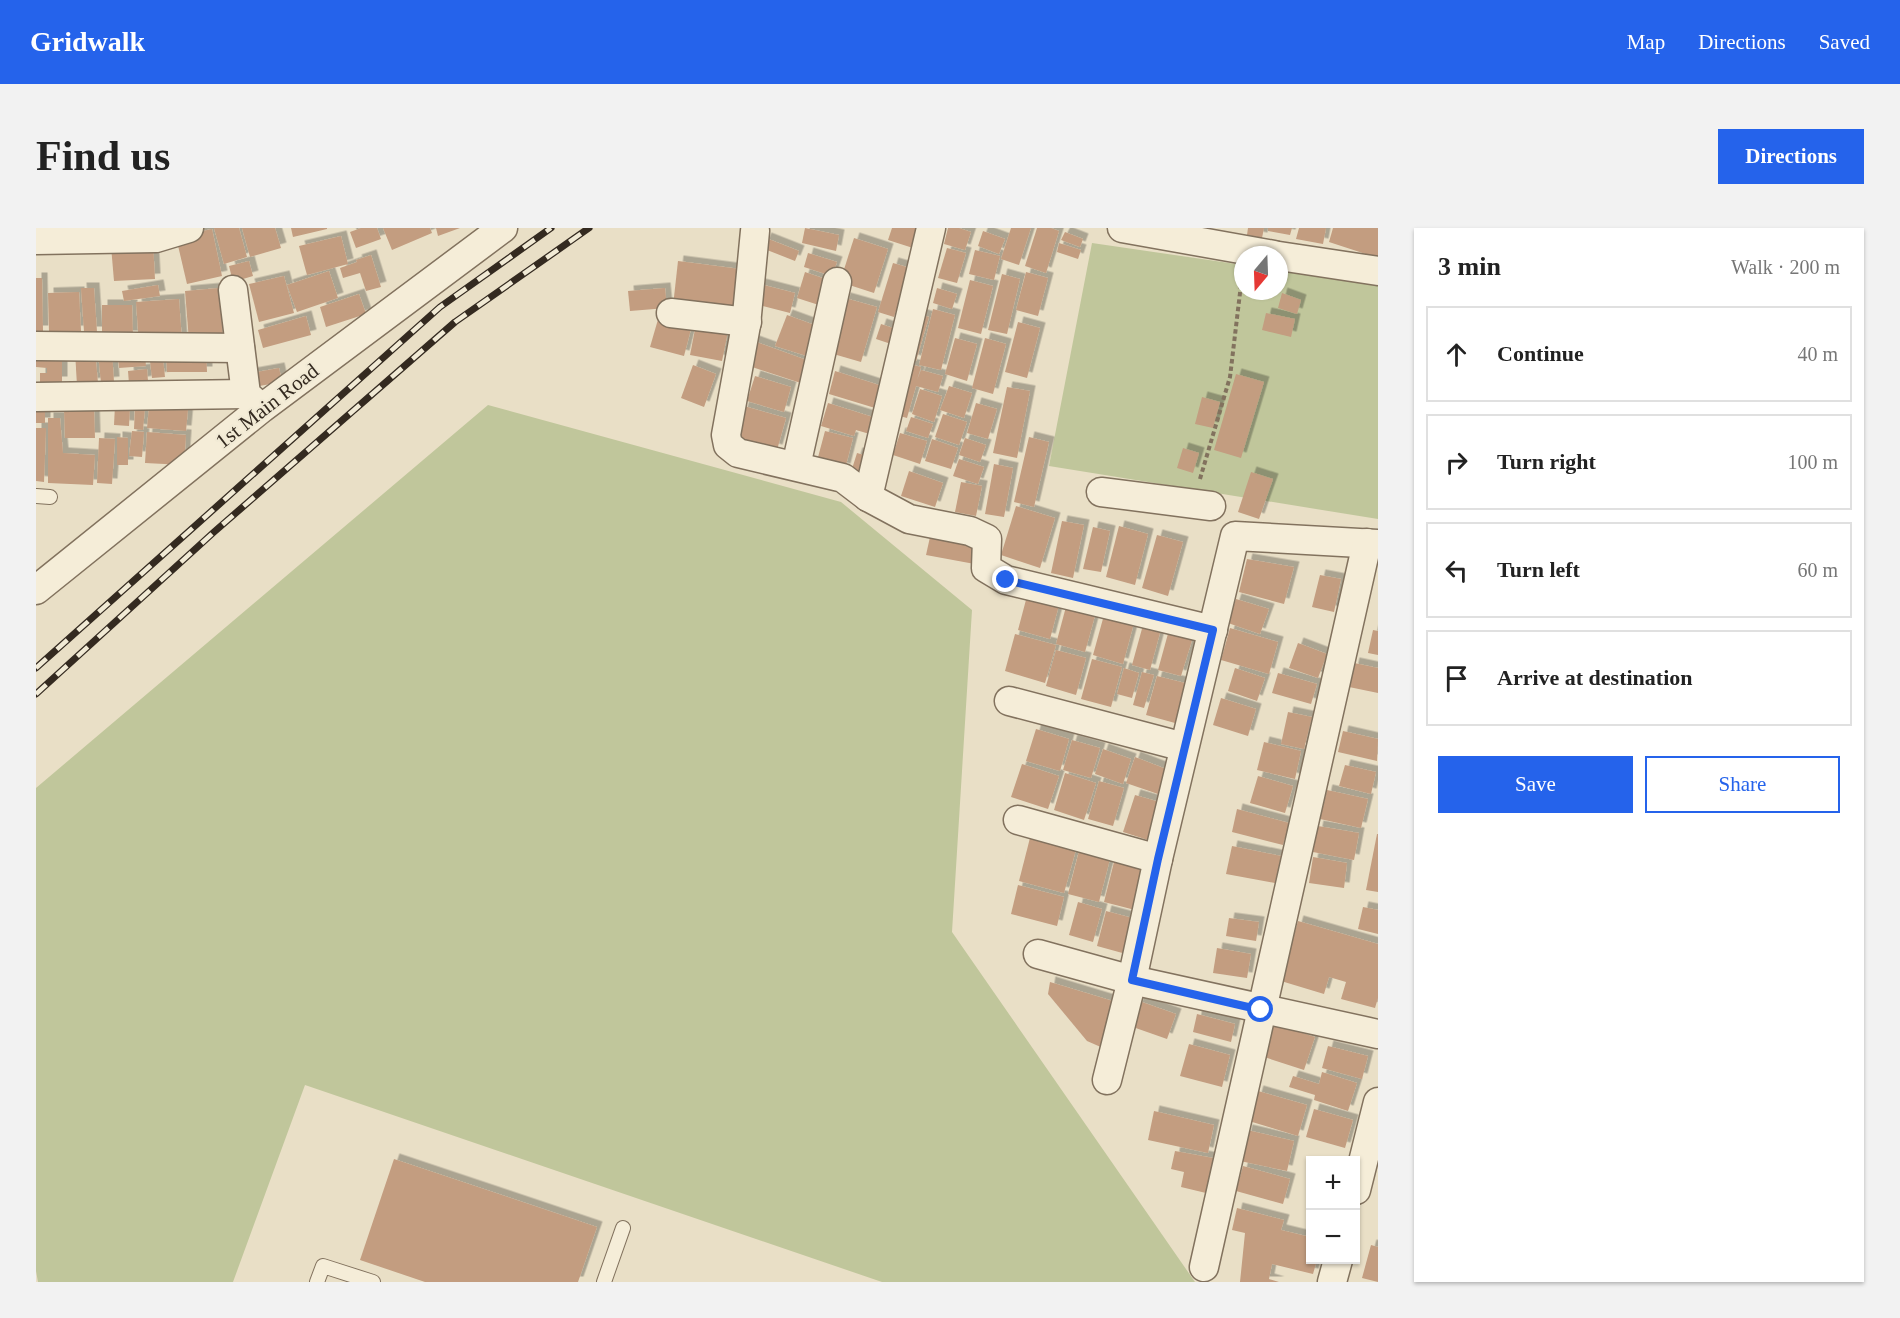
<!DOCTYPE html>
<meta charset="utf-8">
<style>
body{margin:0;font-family:"Times New Roman",serif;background:#f2f2f2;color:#222}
.controls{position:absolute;right:18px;bottom:18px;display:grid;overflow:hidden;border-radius:0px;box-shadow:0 2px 4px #0004}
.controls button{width:54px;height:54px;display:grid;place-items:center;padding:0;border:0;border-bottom:2px solid #e0e0e0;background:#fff;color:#222;font:30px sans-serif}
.compass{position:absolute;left:1198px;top:18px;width:54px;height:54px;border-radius:50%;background:#fff;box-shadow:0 2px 4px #0004;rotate:199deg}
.stop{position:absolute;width:18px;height:18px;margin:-14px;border:4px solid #2563eb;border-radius:50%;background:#fff}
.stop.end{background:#2563eb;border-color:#fff;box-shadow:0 2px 6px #0008}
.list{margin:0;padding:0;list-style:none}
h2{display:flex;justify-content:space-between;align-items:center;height:78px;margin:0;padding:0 24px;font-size:26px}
h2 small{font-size:20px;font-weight:400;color:#767676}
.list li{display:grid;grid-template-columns:39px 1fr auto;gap:18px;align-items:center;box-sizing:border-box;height:96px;margin:0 12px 12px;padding:0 12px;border:2px solid #e0e0e0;border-radius:0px}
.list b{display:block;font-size:22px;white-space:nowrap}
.list em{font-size:20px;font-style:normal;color:#767676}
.actions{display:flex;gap:12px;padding:18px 24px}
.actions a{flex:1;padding:14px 0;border:2px solid #2563eb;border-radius:0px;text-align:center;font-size:21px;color:#2563eb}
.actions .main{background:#2563eb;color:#fff}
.icon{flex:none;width:33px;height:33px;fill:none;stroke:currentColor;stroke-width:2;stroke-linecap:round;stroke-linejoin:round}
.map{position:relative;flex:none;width:1342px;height:1054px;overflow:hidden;border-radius:0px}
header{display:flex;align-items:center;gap:36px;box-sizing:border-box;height:84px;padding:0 30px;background:#2563eb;color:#fff}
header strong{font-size:28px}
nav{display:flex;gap:33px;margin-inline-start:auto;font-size:21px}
.intro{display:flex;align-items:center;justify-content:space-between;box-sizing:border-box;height:144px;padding:0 36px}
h1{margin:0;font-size:42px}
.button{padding:15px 27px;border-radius:0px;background:#2563eb;color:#fff;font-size:21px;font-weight:700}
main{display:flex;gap:36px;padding:0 36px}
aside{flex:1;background:#fff;border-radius:0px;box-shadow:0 2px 4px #0004}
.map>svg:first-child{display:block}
.green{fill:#c0c69b}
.building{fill:#c39d80;filter:url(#shadow)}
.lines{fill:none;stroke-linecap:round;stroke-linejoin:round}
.service-casing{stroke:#82725e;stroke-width:16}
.minor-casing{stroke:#82725e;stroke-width:31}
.path{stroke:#82725e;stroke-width:4;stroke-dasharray:4.5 3;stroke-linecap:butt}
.service{stroke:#f5edd8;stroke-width:14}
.minor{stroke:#f5edd8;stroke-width:28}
.rail-casing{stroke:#342a20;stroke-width:7}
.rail{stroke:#f1ead5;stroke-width:4.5;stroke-dasharray:14;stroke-linecap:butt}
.route{stroke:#2563eb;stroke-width:8}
.labels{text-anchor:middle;stroke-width:4.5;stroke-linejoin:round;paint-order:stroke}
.street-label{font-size:21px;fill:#342a20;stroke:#f1ead5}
</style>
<header>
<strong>Gridwalk</strong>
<nav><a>Map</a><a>Directions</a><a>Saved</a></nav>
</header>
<div class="intro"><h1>Find us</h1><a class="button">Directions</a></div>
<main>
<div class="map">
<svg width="1342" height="1054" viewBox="0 0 1342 1054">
<defs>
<filter id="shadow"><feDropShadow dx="5.5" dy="-5.5" stdDeviation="0" flood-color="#0004"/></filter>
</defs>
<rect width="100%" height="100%" fill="#e9dfc6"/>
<g class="green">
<path d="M1056,15l151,22v26h36v-21l99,14v235l-329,-53z"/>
<path d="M452,177l353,97 131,108 -20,322 243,350h-313l-577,-197 -72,197h-195l-2,-11v-483z"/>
</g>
<g class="building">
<path d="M178,0h25l8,29 -23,7z"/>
<path d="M206,0h33l6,20 -31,9z"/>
<path d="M255,0h36v1l-34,8z"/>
<path d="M325,0h16l4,11 -25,9 -6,-16z"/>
<path d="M347,0h47l2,5 -40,17z"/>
<path d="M400,0h24l-22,8z"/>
<path d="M769,0l34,7 -3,16 -34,-8z"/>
<path d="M856,0h27l-6,20 -25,-8z"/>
<path d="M912,0h11l12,4 -6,18 -21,-6z"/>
<path d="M975,0h20l-12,37 -18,-6z"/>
<path d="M1001,0h14l8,3 -13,42 -21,-7z"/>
<path d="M1212,0h16l-2,10 -15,-3z"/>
<path d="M1232,0h24l-2,7 -22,-4z"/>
<path d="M1263,0h27l-3,16 -27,-5z"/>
<path d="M1297,0h45v30l-49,-16z"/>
<path d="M176,1l10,47 -35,8 -11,-47z"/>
<path d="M947,3l22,8 -6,15 -21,-8z"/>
<path d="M1029,4l18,7 -3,8 -19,-7z"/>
<path d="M305,8l7,28 -41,11 -8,-29z"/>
<path d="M730,10l33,13 -4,10 -33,-13z"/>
<path d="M818,10l34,11 -14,44 -34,-11z"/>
<path d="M117,15l2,36 -41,2 -3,-35z"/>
<path d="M1023,15l22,7 -3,9 -21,-7z"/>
<path d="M911,20l19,5 -9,30 -19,-5z"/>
<path d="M939,22l25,6 -6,24 -25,-6z"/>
<path d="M772,25l29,9 -5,14 -28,-9z"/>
<path d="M335,27l10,32 -15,4 -6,-18 -17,5 -3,-10 17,-6 -1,-2z"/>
<path d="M213,33l4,15 -20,6 -4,-16z"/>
<path d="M642,33l62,8 -6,45 -61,-8z"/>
<path d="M857,35l17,5 -16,49 -16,-5z"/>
<path d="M293,43l9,27 -41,14 -10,-27z"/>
<path d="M769,44l29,10 -9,25 -28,-9z"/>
<path d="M990,44l22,6 -10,38 -22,-6z"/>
<path d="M966,46l18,5 -13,55 -19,-4z"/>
<path d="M248,48l10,37 -35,9 -10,-38z"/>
<path d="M0,50h6l1,53h-7z"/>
<path d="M934,52l23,6 -12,48 -23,-6z"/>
<path d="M720,55l39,10 -5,20 -39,-10z"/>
<path d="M122,57l2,11 -36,5 -2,-10z"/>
<path d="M45,60h13l3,44h-13z"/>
<path d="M183,60l4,50 -34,3 -4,-50z"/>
<path d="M629,60l2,20 -37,3 -2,-20z"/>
<path d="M901,60l20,6 -5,15 -19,-6z"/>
<path d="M43,64l2,39 -32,1 -1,-39z"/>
<path d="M1246,65l19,7 -4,14 -19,-6z"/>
<path d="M323,66l7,20 -40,13 -6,-20z"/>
<path d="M809,70l32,9 -16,55 -31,-9z"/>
<path d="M143,71l3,42 -43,3 -3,-42z"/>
<path d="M66,77h30l1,31h-31z"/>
<path d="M897,81l22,6 -14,55 -22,-5z"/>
<path d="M877,84l16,5 -13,44 -13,-4z"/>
<path d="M1230,85l29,6 -4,18 -29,-7z"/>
<path d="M751,87l33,12 -10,30 -35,-11z"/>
<path d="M270,88l5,19 -48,13 -5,-18z"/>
<path d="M623,88l33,9 -8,31 -34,-9z"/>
<path d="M982,94l22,6 -13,50 -22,-6z"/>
<path d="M660,96l32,7 -6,30 -32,-6z"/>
<path d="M845,96l15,5 -5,15 -15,-5z"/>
<path d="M919,110l22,6 -10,37 -22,-7z"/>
<path d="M949,110l21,6 -13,50 -21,-6z"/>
<path d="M715,112l61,22 -5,23 -64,-21z"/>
<path d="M26,122v32h-22v-9h7v-5l-11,-1v-14z"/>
<path d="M126,122l3,27 -13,1 -3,-26z"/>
<path d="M130,122h40l1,22h-40z"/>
<path d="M59,123l3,32 -21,2 -2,-33z"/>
<path d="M76,124l2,30 -13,1 -3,-30z"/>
<path d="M109,126l1,12 -27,2 -1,-11z"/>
<path d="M866,134l19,5 -4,13 4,-10 22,6 -5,16 -22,-6 -9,32 -18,-5z"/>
<path d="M657,137l23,9 -12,33 -23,-9z"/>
<path d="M243,140l3,14 -34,6 -2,-14z"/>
<path d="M111,141l1,12 -19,3 -1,-13z"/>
<path d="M799,143l47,15 -7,22 -46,-14z"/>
<path d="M1200,146l28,8 -23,76 -27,-8z"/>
<path d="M719,148l36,11 -7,25 -37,-11z"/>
<path d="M913,158l23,7 -8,25 -24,-8z"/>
<path d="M971,159l23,4 -13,67 -24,-5z"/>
<path d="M884,161l22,7 -8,26 -22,-8z"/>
<path d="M1166,169l18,5 -7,26 -18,-4z"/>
<rect x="0" y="174" width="9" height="21"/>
<path d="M792,175l51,16 -6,16 -17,-5 -2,6 -33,-10z"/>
<path d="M940,175l21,6 -9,30 -21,-6z"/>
<path d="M79,177l15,1 -1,20 -15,-1z"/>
<path d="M708,178l42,12 -9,32 -43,-12z"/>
<path d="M99,179l10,1 -2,22 -9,-1z"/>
<path d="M113,179l39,2 -2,22 -39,-3z"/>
<path d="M28,181h30l1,29h-30z"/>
<path d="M907,186l24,8 -8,23 -24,-8z"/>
<path d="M875,189l22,7 -5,14 -22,-7z"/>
<path d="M12,190h12l3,35 32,2 -2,30 -45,-2z"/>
<path d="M0,200h10l-2,54 -8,-1z"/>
<path d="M96,203l12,1 -2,25 -13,-1z"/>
<path d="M789,203l28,7 -8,31 -28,-8z"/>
<path d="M111,204l39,3 -2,30 -39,-2z"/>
<path d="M864,205l27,8 -7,23 -27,-9z"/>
<path d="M81,209l11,1v27h-11z"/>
<path d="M993,209l20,5 -15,65 -20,-5z"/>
<path d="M63,210l16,1 -3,45 -15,-1z"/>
<path d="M929,210l21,7 -6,17 -21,-7z"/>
<path d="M896,211l26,9 -7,21 -26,-8z"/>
<path d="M1147,220l16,5 -6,20 -16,-5z"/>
<path d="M821,225l14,4 -5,17 -14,-5z"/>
<path d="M923,231l25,8 -6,17 -25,-8z"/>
<path d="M958,236l19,4 -9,49 -19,-3z"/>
<path d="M873,243l34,12 -8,24 -34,-11z"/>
<path d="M1215,244l22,7 -14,40 -21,-7z"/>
<path d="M925,254l21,4 -6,30 -21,-4z"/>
<path d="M980,278l39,12 -15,50 -39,-13z"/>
<path d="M1026,293l22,4 -11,53 -22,-5z"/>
<path d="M1083,298l29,8 -13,51 -29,-8z"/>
<path d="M1057,299l17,4 -9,41 -18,-3z"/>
<path d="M1121,307l26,7 -15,54 -26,-8z"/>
<path d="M894,309l53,10 -3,18 -54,-10z"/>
<path d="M1211,331l47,8 -10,37 -45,-12z"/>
<path d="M1284,347l21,4 -7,33 -22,-5z"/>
<path d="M991,368l32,9 -9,34 -32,-9z"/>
<path d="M1200,371l33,10 -9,25 -32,-11z"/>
<path d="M1031,375l29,9 -11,40 -29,-8z"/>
<path d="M1068,387l30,8 -11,41 -30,-9z"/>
<path d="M1107,397l18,4 -11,41 -18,-5z"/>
<path d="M1194,400l48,14 -9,32 -48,-14z"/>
<path d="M1133,402l24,7 -12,39 -23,-6z"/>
<path d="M1337,402l5,1v24l-10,-2z"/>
<path d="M979,406l41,11 -11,38 -40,-12z"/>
<path d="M1262,415l29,11 -9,24 -29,-10z"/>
<path d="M1020,422l30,8 -10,37 -30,-9z"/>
<path d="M1056,431l30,8 -11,40 -30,-8z"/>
<path d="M1318,435l24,5v25l-29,-6z"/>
<path d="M1088,440l15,5 -7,25 -15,-4z"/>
<path d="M1199,440l30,10 -8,23 -29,-10z"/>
<path d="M1106,444l12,3 -10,33 -11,-3z"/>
<path d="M1242,445l39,11 -6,20 -39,-11z"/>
<path d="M1121,448l28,7 -10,40 -29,-8z"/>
<path d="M1185,470l35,11 -8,27 -35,-11z"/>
<path d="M1252,484l24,5 -8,32 -23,-5z"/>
<path d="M1000,501l33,10 -9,32 -34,-10z"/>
<path d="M1307,503l35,8 -1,22 -39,-9z"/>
<path d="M1036,512l28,8 -9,30 -28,-8z"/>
<path d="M1228,514l37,9 -6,28 -38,-9z"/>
<path d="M1067,521l28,10 -8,25 -28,-10z"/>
<path d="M1099,529l31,12 -8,25 -32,-11z"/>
<path d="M986,536l37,12 -11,33 -37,-12z"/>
<path d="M1309,537l31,7 -5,22 -32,-8z"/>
<path d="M1029,545l31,10 -12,37 -30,-10z"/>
<path d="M1222,548l35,10 -8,27 -35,-10z"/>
<path d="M1063,553l25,7 -11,38 -25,-7z"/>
<path d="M1291,562l41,9 -7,29 -41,-9z"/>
<path d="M1099,567l28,8 -12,38 -28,-9z"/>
<path d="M1201,581l52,14 -6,22 -51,-13z"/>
<path d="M1282,598l41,7 -5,27 -41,-8z"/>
<path d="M995,606l46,12 -13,47 -45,-12z"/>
<path d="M1341,606h1v58l-12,-2z"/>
<path d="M1196,618l49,10 -6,27 -49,-9z"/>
<path d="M1044,619l31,8 -12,47 -31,-8z"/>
<path d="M1277,629l34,6 -3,25 -35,-5z"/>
<path d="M1079,630l31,9 -11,43 -31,-8z"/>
<path d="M982,657l46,12 -7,29 -46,-12z"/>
<path d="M1042,674l24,7 -9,33 -24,-7z"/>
<path d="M1327,679l15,3v24l-20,-5z"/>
<path d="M1070,683l30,8 -10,35 -29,-8z"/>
<path d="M1193,690l30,4 -3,19 -30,-5z"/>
<path d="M1262,693l80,23v54l-3,10 -34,-9 5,-17 -17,-5 -5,17 -43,-13z"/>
<path d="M1181,720l34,6 -4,24 -34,-5z"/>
<path d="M1014,754l66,20 -13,46 -16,-7 -39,-47z"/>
<path d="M1103,773l37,13 -9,25 -37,-13z"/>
<path d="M1161,786l38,10 -4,18 -38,-10z"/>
<path d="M1232,794l47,15 -11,33 -46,-15z"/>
<path d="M1153,816l41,11 -8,32 -42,-11z"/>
<path d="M1292,818l40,10 -6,23 -40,-11z"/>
<path d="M1286,844l35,11 -9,28 -34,-11 1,-5 -26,-8 4,-11 26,8z"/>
<path d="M1222,863l49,14 -9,31 -49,-15z"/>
<path d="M1278,881l39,11 -8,28 -39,-11z"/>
<path d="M1118,883l60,14 -6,28 -60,-13z"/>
<path d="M1211,902l47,11 -7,30 -47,-10z"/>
<path d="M1139,923l38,7 -7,35 -25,-6 3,-15 -13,-3z"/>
<path d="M358,931l203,68 -19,55h-153l-65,-22z"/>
<path d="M1207,938l47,13 -7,25 -47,-13z"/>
<path d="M1201,980l47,12 -3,10 29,7v23h7l-4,14 -41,-10 -3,15 10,3h-39l5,-49 -13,-3z"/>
<path d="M1335,1017l7,2v35l-16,-4z"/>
</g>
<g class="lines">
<defs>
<g id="service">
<path d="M0,268l14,1"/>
<path d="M281,1054l6,-16 50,16"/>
<path d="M568,1054l19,-54"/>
</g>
<g id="minor">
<path d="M1086,0l152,27"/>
<path d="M719,3l-9,94 -20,110 2,10 10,8 105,25 25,19 41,22 61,12 17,8 -1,29 20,12 207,50"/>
<path d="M0,12l120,-2 33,-10"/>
<path d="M1243,28l99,15"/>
<path d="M197,62l13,104 14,13"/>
<path d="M635,85l76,9"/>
<path d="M0,118l204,2"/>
<path d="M0,169l210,-3"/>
<path d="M760,238l41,-184"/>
<path d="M1065,264l110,14"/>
<path d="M832,269l63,-269"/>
<path d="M0,362l226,-182 241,-180"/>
<path d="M973,473l175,46"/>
<path d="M982,592l140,39"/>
<path d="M1002,726l94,26 246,54"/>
<path d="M1071,852l25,-100 26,-121 77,-323 143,8"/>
<path d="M1320,962l22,-88"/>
<path d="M1168,1039l163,-724"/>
<path d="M1296,1054l6,-22"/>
</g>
</defs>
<use href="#service" class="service-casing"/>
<use href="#minor" class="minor-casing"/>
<path class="path" d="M1164,251l30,-102 12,-101"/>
<use href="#service" class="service"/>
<use href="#minor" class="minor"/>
<defs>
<g id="rail">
<path d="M0,440l404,-361 111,-79"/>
<path d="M0,466l178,-162 241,-210 134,-94"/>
</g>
</defs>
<use href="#rail" class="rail-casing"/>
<use href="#rail" class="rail"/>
</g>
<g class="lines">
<path class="route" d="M970,352l207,50 -55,229 -26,121 129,30"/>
</g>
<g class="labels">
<g class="street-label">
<text transform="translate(231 178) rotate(-38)" y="7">1st Main Road</text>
</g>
</g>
</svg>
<div class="controls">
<button>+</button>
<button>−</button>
</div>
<svg class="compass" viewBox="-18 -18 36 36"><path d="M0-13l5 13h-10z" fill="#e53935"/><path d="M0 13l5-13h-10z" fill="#767676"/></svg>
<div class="stop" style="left:1225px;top:782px"></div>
<div class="stop end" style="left:970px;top:352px"></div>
</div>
<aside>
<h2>3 min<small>Walk · 200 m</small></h2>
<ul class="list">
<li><svg class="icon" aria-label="ahead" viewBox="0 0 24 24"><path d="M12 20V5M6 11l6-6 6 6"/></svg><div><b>Continue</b></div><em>40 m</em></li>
<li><svg class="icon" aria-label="right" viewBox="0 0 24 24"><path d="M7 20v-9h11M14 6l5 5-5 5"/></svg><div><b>Turn right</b></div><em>100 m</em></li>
<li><svg class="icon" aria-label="left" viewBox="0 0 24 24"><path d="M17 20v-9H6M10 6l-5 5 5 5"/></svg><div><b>Turn left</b></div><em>60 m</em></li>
<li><svg class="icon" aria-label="arrive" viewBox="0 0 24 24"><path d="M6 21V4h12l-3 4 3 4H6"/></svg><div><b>Arrive at destination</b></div></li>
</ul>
<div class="actions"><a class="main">Save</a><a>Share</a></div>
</aside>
</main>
